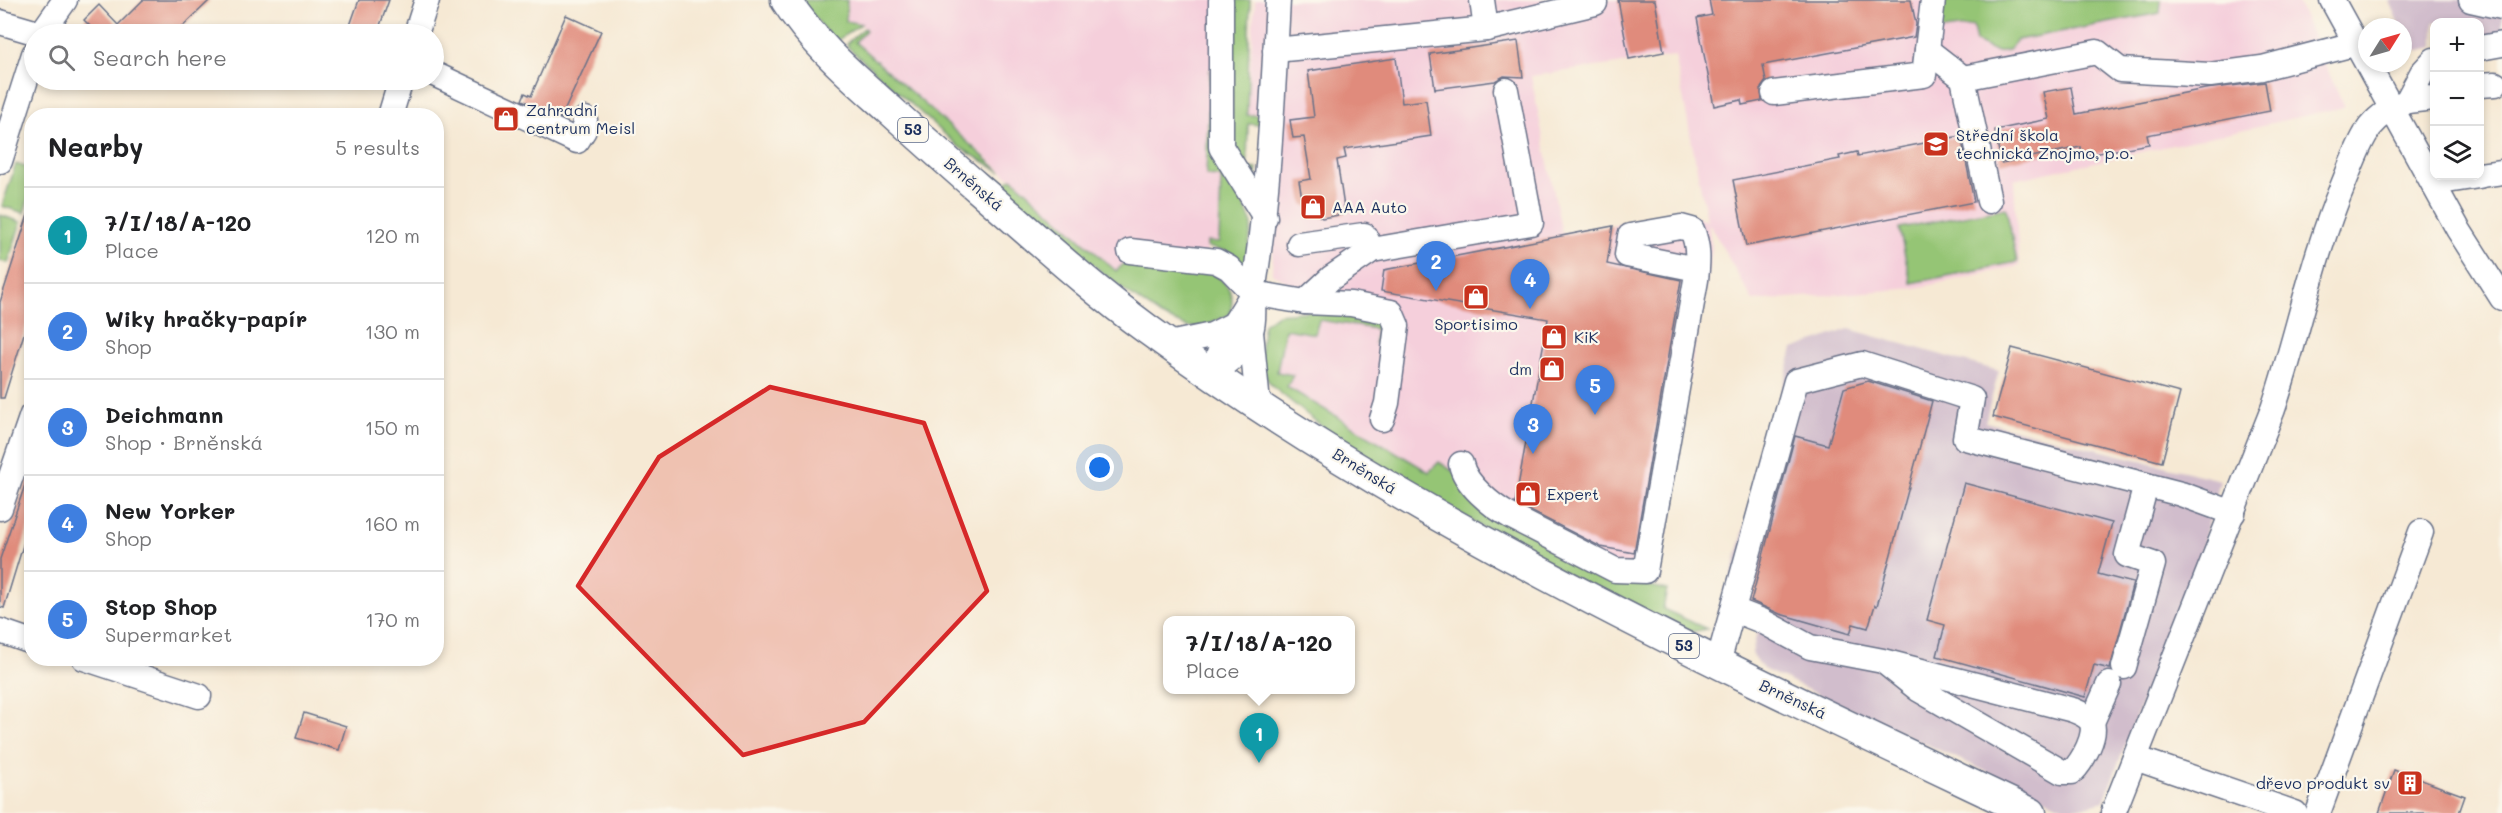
<!DOCTYPE html>
<meta charset="utf-8">
<style>
body{margin:0;font-family:Mali,sans-serif;background:#f6f6f6;color:#202124}
.controls{position:absolute;right:18px;top:18px;display:grid;overflow:hidden;border-radius:12px;box-shadow:0 3px 9px #0003}
.controls button{width:54px;height:54px;display:grid;place-items:center;padding:0;border:0;border-bottom:2px solid #e0e0e0;background:#fff;color:#202124;font:30px sans-serif}
.compass{position:absolute;left:2358px;top:18px;width:54px;height:54px;border-radius:50%;background:#fff;box-shadow:0 3px 9px #0003;rotate:53deg}
.you{position:absolute;left:1100px;top:468px;width:21px;height:21px;margin:-15px;border:4px solid #fff;border-radius:50%;background:#1a73e8;box-shadow:0 0 0 9px #1a73e833}
.badge{display:grid;place-items:center;width:39px;height:39px;border-radius:50%;background:#111827;color:#fff;font-size:20px;font-weight:700}
.pin{position:absolute;translate:-50% -50px;filter:drop-shadow(0 2px 3px #0008)}
.pin::after{content:'';position:absolute;top:32px;width:21px;height:18px;background:inherit;clip-path:polygon(0 0,100% 0,50% 100%)}
.popup{position:absolute;left:1163px;top:616px;width:192px;height:78px;box-sizing:border-box;display:grid;place-content:center;border-radius:12px;background:#fff;filter:drop-shadow(0 2px 4px #0005);font-size:20px;white-space:nowrap;color:#757577}
.popup b{font-size:22px;color:#202124}
.popup::after{content:'';position:absolute;left:50%;top:100%;margin-left:-12px;border:12px solid transparent;border-top-color:#fff}
.list{margin:0;padding:0;list-style:none}
h2{display:flex;justify-content:space-between;align-items:center;height:78px;margin:0;padding:0 24px;font-size:26px}
h2 small{font-size:20px;font-weight:400;color:#757577}
.list li{display:grid;grid-template-columns:39px 1fr auto;gap:18px;align-items:center;box-sizing:border-box;height:96px;padding:0 24px;border-top:2px solid #e0e0e0}
.list b{display:block;font-size:22px;white-space:nowrap}
.list p{margin:0;font-size:20px;white-space:nowrap;color:#757577}
.list em{font-size:20px;font-style:normal;color:#757577}
.icon{flex:none;width:33px;height:33px;fill:none;stroke:currentColor;stroke-width:2;stroke-linecap:round;stroke-linejoin:round}
.map{position:relative;flex:none;width:2502px;height:813px;overflow:hidden}
.search{position:absolute;background:#fff;box-shadow:0 3px 9px #0003;left:24px;top:24px;width:420px;height:66px;display:flex;align-items:center;gap:15px;box-sizing:border-box;padding:0 21px;border-radius:33px;color:#757577;font-size:22px}
.panel{position:absolute;background:#fff;box-shadow:0 3px 9px #0003;left:24px;top:108px;width:420px;height:558px;border-radius:24px}
.map>svg:first-child{display:block}
.built{fill:#f5cfdb;fill-rule:evenodd}
.industrial{fill:#d1bdcc}
.green{fill:#95c574;stroke:#587a69;stroke-width:1.5}
.building{fill:#e08b7b}
.lines{fill:none;stroke-linecap:round;stroke-linejoin:round}
.minor-casing{stroke:#687087;stroke-width:27}
.major-casing{stroke:#687087;stroke-width:33}
.minor{stroke:#fff;stroke-width:24}
.major{stroke:#fff;stroke-width:30}
.marked{fill:#d62828;fill-opacity:0.2;stroke:#d62828;stroke-width:4.5;stroke-linejoin:round}
.labels{text-anchor:middle;stroke-width:4.5;stroke-linejoin:round;paint-order:stroke}
.shield{fill:#fbf7ec;stroke:#5e6b89;stroke-width:1.5}
.shield-label{font-size:15px;font-weight:bold;fill:#1b2f5e}
.poi-label{font-size:16px;fill:#1b2f5e;stroke:#fbf7ec;text-anchor:start}
.street-label{font-size:16px;fill:#1b2f5e;stroke:#fbf7ec}
</style>
<div class="map">
<svg width="2502" height="813" viewBox="0 0 2502 813">
<rect width="100%" height="100%" fill="#fbf7ec"/>
<filter id="ink" filterUnits="userSpaceOnUse"><feTurbulence type="fractalNoise" baseFrequency=".0167" numOctaves="2"/><feDisplacementMap in="SourceGraphic" scale="12" xChannelSelector="R" yChannelSelector="G"/><feConvolveMatrix kernelMatrix="1 2 1 2 8 2 1 2 1" color-interpolation-filters="sRGB"/></filter>
<filter id="wash" filterUnits="userSpaceOnUse"><feTurbulence type="fractalNoise" baseFrequency=".008" numOctaves="4" result="noise"/><feDisplacementMap in="SourceGraphic" scale="24" xChannelSelector="R" yChannelSelector="G"/><feGaussianBlur stdDeviation="1.35" result="paint"/><feColorMatrix in="noise" values="0 0 0 0 0 0 0 0 0 0 0 0 0 0 0 0 0 1.4 0 .05"/><feComposite in="paint" operator="in"/></filter>
<g filter="url(#wash)">
<rect width="100%" height="100%" fill="#f6e9d4"/>
<path class="built" d="M847,0h403l-2,95 7,-95h1042l47,107 -330,73 5,86 -103,22 -163,13 -45,-79 4,27 -60,335 -37,-7 -185,-104 -143,-86 -10,-15 8,-43 50,-17 -63,-39 9,-159 -35,1 -21,136 -18,-4 -1,22 -89,2 -263,-229 11,-12 -5,-7 -14,-2zM1675,56l32,164 -24,-6 -121,20 -31,-158z"/>
<g class="industrial">
<path d="M2389,0h113v35l-22,4v-17h-46v25l-24,5 -7,-25h-3z"/>
<path d="M1849,329l150,42 -14,51 235,58 -28,104 -42,95 -46,122 -34,9 -307,-141 -11,-16 10,-41 -36,-17 67,-246z"/>
</g>
<g class="green">
<path d="M800,0h47l-1,21 15,3 -26,18z"/>
<path d="M1231,0h19l-3,115h15l-1,10 -13,-1 -1,44 10,1 -3,14 -22,-37z"/>
<path d="M1940,0h221l-1,13 -143,27 -9,10 -11,2 -21,-10 -3,-16 -36,5z"/>
<path d="M864,28l2,2 -11,12 146,130 -42,-25 -111,-100 -1,-4z"/>
<path d="M1210,69l34,136 8,19 -6,41h-2l-19,-14 -18,-4v-5l12,1 2,-66 -15,-1z"/>
<path d="M967,163l39,19 6,-4 104,93 11,-10 79,8c19,10 32,24 23,46l-28,13 -14,-1 -26,-11 -37,-26z"/>
<path d="M16,164l15,5v21l-7,23 -22,-7z"/>
<path d="M2006,208l11,54 -106,21 -12,-55z"/>
<path d="M0,215l21,7 -13,41 -8,-2z"/>
<path d="M1312,311c21,1 71,-4 71,27l-8,5 1,-14 -57,-9 -4,14 -30,-5 -8,43 16,3 -6,12 142,85 10,-10 176,115 52,13 -4,19 44,20 -26,5 -167,-87 -175,-107 -66,-53c-16,-17 -13,-41 -9,-63l14,-10z"/>
</g>
<g id="blocks">
<g class="building">
<path d="M143,0h67l-35,34h-77l-14,-14 15,-15 19,20z"/>
<path d="M359,0h30l-12,34h-30z"/>
<path d="M1618,0h37l9,52 -35,7z"/>
<path d="M1709,0h202l5,24 -2,13 -151,28 3,16 -5,7 1,13 -20,4 -1,-5 -27,6 -17,-88 15,-3z"/>
<path d="M566,15l35,16 -40,87 -39,-18 3,-7 6,3z"/>
<path d="M1518,41l5,36 -19,-1 -9,5 -60,8 -5,-35z"/>
<path d="M1396,58l6,45 24,-3 5,36 -87,13 2,9 -9,2 8,54 -23,4 -19,-14 -4,-23 12,-2 -7,-42 -11,1 -3,-18 24,-3 -6,-46z"/>
<path d="M2265,82l5,29 -123,24 2,9 -66,12 -2,-9 -80,16 -6,-33 54,-11 -6,-27 28,-5 5,27 129,-25z"/>
<path d="M1961,136l13,66 -228,44 -13,-66 107,-21 -1,-3 18,-4 1,4z"/>
<path d="M28,215l4,1v92l-28,90h-4v-96z"/>
<path d="M1613,226l-6,38 74,16 -47,273 -33,-6 -86,-44 33,-184 -167,-28 3,-21z"/>
<path d="M2012,348l168,45 -18,69 -169,-45z"/>
<path d="M1868,381l64,20 -55,205 -2,-1 -7,23 -15,-4 -3,10 -70,-20 -29,-13 44,-165 33,9 16,-57z"/>
<path d="M29,473l3,1v42l-28,92 -4,-1v-48z"/>
<path d="M1964,483l148,40 -14,51 35,9 -23,86 -16,-4 -9,32 -148,-41 8,-31 -18,-5z"/>
<path d="M304,713l42,13 -7,24 -43,-12z"/>
<path d="M2394,770l71,26 -6,17h-80z"/>
</g>
</g>
</g>
<g filter="url(#ink)">
<use href="#blocks" fill-opacity="0" stroke="#687087" stroke-width="1.5"/>
<g class="lines">
<defs>
<g id="minor">
<path d="M1221,0v147l44,70"/>
<path d="M2332,0l126,229 44,69"/>
<path d="M2471,0l31,7"/>
<path d="M0,22l41,12"/>
<path d="M1486,29l109,-26 -1,-3"/>
<path d="M41,34l24,-34"/>
<path d="M416,34l11,-34"/>
<path d="M2480,48l22,-4"/>
<path d="M1275,50l211,-21 -4,-29"/>
<path d="M1927,50l36,28 26,123"/>
<path d="M434,74l143,67 7,-11 1,-11"/>
<path d="M1963,78l134,-26 23,18 90,5 52,-7 92,-24"/>
<path d="M2480,85l15,-1"/>
<path d="M1774,93l150,-18 9,-75"/>
<path d="M2407,101l27,-3"/>
<path d="M390,116l11,-36"/>
<path d="M0,161l34,-107"/>
<path d="M2480,175l22,-3"/>
<path d="M2434,183l45,-7"/>
<path d="M1299,244l65,-9 8,15"/>
<path d="M1130,251l86,10 13,7 24,25 52,9 46,2 40,8 6,14 -10,77 -5,16"/>
<path d="M1305,302l26,-24 41,-28 159,-27 -25,-133"/>
<path d="M1251,332l7,72"/>
<path d="M1169,344l43,-9 20,-10"/>
<path d="M1212,373c16,-10 33,-23 39,-42 5,-15 0,-30 3,-45 15,-95 19,-190 24,-286"/>
<path d="M1212,373l12,-33 29,-47"/>
<path d="M1461,464c4,20 31,42 49,52l105,54 30,1 51,-291c2,-18 3,-34 -4,-50l-11,-3 -51,9 -3,19 70,14"/>
<path d="M0,508l32,-93"/>
<path d="M1734,610l28,11 48,26 73,14 35,28 144,83h10c9,-9 28,-39 18,-52 -4,-5 -12,-8 -17,-10l-190,-49"/>
<path d="M0,631l32,11"/>
<path d="M84,658l115,38"/>
<path d="M1718,663l78,-282 66,-17 110,35 -7,39 216,56 52,19"/>
<path d="M2124,667l29,-103 -26,-9 19,-70"/>
<path d="M2092,722l17,-38"/>
<path d="M2135,758l160,55"/>
<path d="M2113,813l160,-404c25,-74 39,-151 70,-224 8,-19 15,-41 27,-58 11,-13 22,-19 37,-26l15,-28 12,-13"/>
<path d="M2318,813l103,-281"/>
</g>
<path id="major" d="M786,0c27,43 65,75 103,109 30,27 60,54 90,80 55,47 109,97 168,140 272,199 581,340 884,484"/>
</defs>
<use href="#minor" class="minor-casing"/>
<use href="#major" class="major-casing"/>
<use href="#minor" class="minor"/>
<use href="#major" class="major"/>
</g>
</g>
<path class="marked" d="M770,387l154,36 63,168 -123,131 -121,33 -165,-169 81,-129z"/>
<defs>
<symbol id="shop-square" viewBox="-11 -11 22 22"><rect x="-9" y="-9" width="18" height="18" rx="4" fill="#c8321e" stroke="#fbf7ec"/><path d="M-5-2.5h2.3a2.7 3.5 0 0 1 5.4 0H5L5.5 6h-11ZM-1.5-2.5h3a1.5 2.3 0 0 0-3 0Z" fill="#fff"/></symbol>
<symbol id="school-square" viewBox="-11 -11 22 22"><rect x="-9" y="-9" width="18" height="18" rx="4" fill="#c8321e" stroke="#fbf7ec"/><path d="M0-5L7-2L0 1L-7-2ZM-4 1L0 2.5L4 1V4Q0 6-4 4Z" fill="#fff"/></symbol>
<symbol id="building-square" viewBox="-11 -11 22 22"><rect x="-9" y="-9" width="18" height="18" rx="4" fill="#c8321e" stroke="#fbf7ec"/><path d="M-4-6H4V6H1V3H-1V6H-4ZM-2.5-4.3h1.7v1.8h-1.7ZM.8-4.3h1.7v1.8H.8ZM-2.5-1h1.7V.8h-1.7ZM.8-1h1.7V.8H.8Z" fill="#fff"/></symbol>
</defs>
<g fill-rule="evenodd">
<use href="#shop-square" x="491" y="104" width="30" height="30"/>
<use href="#school-square" x="1921" y="129" width="30" height="30"/>
<use href="#shop-square" x="1298" y="192" width="30" height="30"/>
<use href="#shop-square" x="1461" y="282" width="30" height="30"/>
<use href="#shop-square" x="1539" y="322" width="30" height="30"/>
<use href="#shop-square" x="1537" y="354" width="30" height="30"/>
<use href="#shop-square" x="1513" y="479" width="30" height="30"/>
<use href="#building-square" x="2395" y="768" width="30" height="30"/>
</g>
<g class="labels">
<g class="shield">
<rect x="898" y="118" width="30" height="24" rx="4.5"/>
<rect x="1669" y="634" width="30" height="24" rx="4.5"/>
</g>
<g class="shield-label">
<text x="913" y="135">53</text>
<text x="1684" y="651">53</text>
</g>
<g class="poi-label">
<text x="526" y="116">Zahradní<tspan x="526" dy="18">centrum Meisl</tspan></text>
<text x="1956" y="141">Střední škola<tspan x="1956" dy="18">technická Znojmo, p.o.</tspan></text>
<text x="1332" y="213">AAA Auto</text>
<text x="1476" y="330" text-anchor="middle">Sportisimo</text>
<text x="1574" y="343">KiK</text>
<text x="1532" y="375" text-anchor="end">dm</text>
<text x="1547" y="500">Expert</text>
<text x="2390" y="789" text-anchor="end">dřevo produkt sv</text>
</g>
<g class="street-label">
<text transform="translate(974 184) rotate(41)" y="6">Brněnská</text>
<text transform="translate(1365 471) rotate(32)" y="6">Brněnská</text>
<text transform="translate(1793 699) rotate(25)" y="6">Brněnská</text>
</g>
</g>
</svg>
<div class="controls">
<button>+</button>
<button>−</button>
<button><svg class="icon" aria-label="layers" viewBox="0 0 24 24"><path d="M12 4l9 5-9 5-9-5zM3 14l9 5 9-5"/></svg></button>
</div>
<svg class="compass" viewBox="-18 -18 36 36"><path d="M0-13l5 13h-10z" fill="#e53935"/><path d="M0 13l5-13h-10z" fill="#757577"/></svg>
<div class="you"></div>
<div class="pin badge" style="left:1259px;top:763px;background:#0f9aa8">1</div>
<div class="popup"><b>7/I/18/A-120</b>Place</div>
<div class="pin badge" style="left:1436px;top:291px;background:#3f7fe0">2</div>
<div class="pin badge" style="left:1533px;top:454px;background:#3f7fe0">3</div>
<div class="pin badge" style="left:1530px;top:309px;background:#3f7fe0">4</div>
<div class="pin badge" style="left:1595px;top:415px;background:#3f7fe0">5</div>
<div class="search"><svg class="icon" aria-label="search" viewBox="0 0 24 24"><circle cx="10" cy="10" r="6"/><path d="M15 15l6 6"/></svg>Search here</div>
<section class="panel">
<h2>Nearby<small>5 results</small></h2>
<ul class="list">
<li><span class="badge" style="background:#0f9aa8">1</span><div><b>7/I/18/A-120</b><p>Place</p></div><em>120 m</em></li>
<li><span class="badge" style="background:#3f7fe0">2</span><div><b>Wiky hračky-papír</b><p>Shop</p></div><em>130 m</em></li>
<li><span class="badge" style="background:#3f7fe0">3</span><div><b>Deichmann</b><p>Shop · Brněnská</p></div><em>150 m</em></li>
<li><span class="badge" style="background:#3f7fe0">4</span><div><b>New Yorker</b><p>Shop</p></div><em>160 m</em></li>
<li><span class="badge" style="background:#3f7fe0">5</span><div><b>Stop Shop</b><p>Supermarket</p></div><em>170 m</em></li>
</ul>
</section>
</div>
